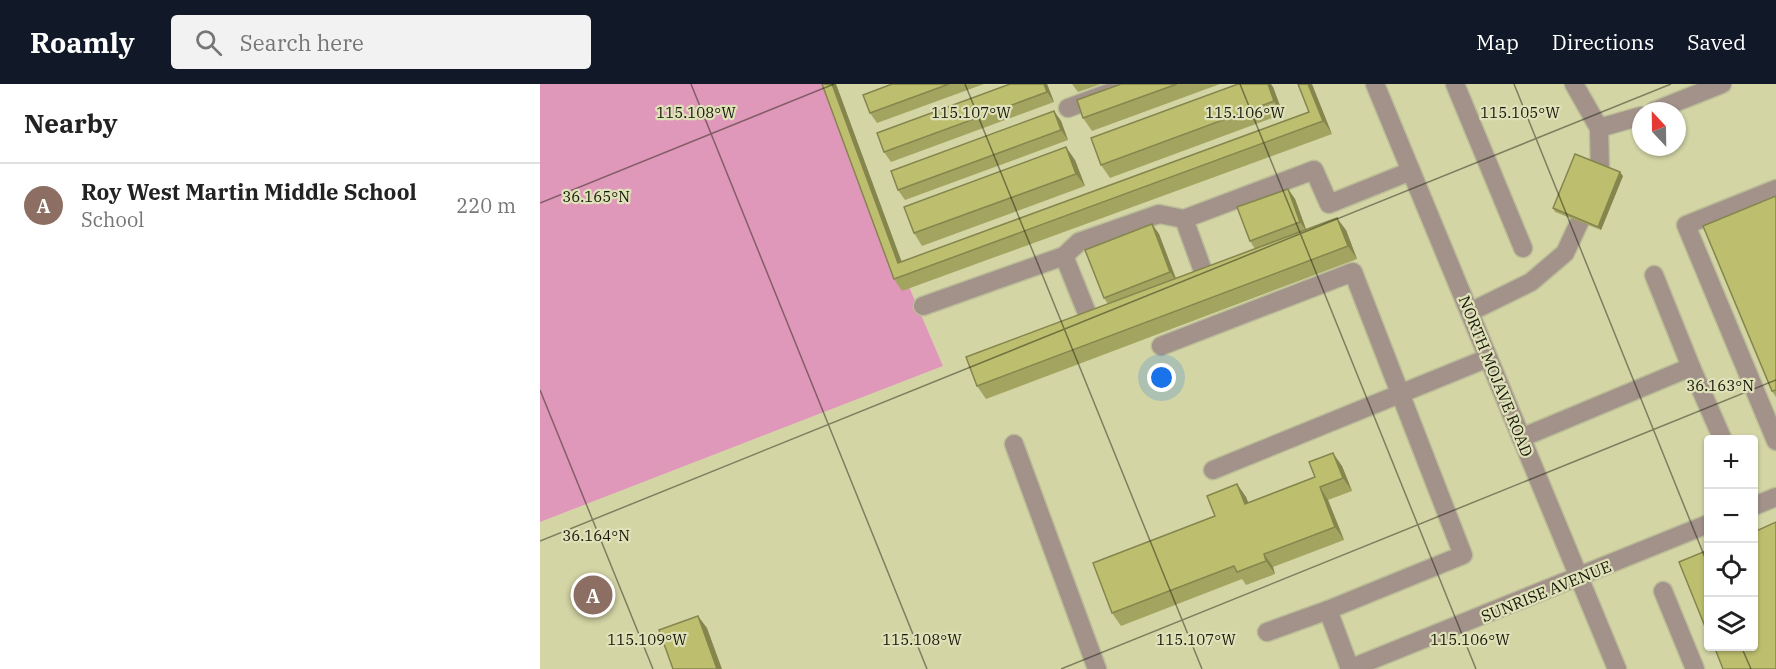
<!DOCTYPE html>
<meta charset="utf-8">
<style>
body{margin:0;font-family:"IBM Plex Serif",serif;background:#f2f2f2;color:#222}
.controls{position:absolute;right:18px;bottom:18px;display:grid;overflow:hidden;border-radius:6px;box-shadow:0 2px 4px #0004}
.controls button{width:54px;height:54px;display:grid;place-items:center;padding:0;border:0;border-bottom:2px solid #e0e0e0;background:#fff;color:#222;font:30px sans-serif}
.compass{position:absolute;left:1092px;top:18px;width:54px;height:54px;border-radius:50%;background:#fff;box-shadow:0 2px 4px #0004;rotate:338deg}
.you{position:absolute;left:622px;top:294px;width:21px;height:21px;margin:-15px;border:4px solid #fff;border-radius:50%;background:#1a73e8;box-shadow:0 0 0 9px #1a73e833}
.badge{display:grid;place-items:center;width:39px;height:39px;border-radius:50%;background:#111827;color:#fff;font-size:20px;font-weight:700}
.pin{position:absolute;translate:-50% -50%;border:3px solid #fff;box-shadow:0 2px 6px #0006}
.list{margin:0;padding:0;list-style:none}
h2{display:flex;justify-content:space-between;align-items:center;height:78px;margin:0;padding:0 24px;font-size:26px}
h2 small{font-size:20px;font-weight:400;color:#767676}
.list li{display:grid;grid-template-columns:39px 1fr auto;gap:18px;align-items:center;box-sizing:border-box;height:84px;padding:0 24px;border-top:2px solid #e0e0e0}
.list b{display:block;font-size:22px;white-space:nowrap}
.list p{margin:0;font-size:20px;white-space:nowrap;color:#767676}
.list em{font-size:20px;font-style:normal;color:#767676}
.icon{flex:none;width:33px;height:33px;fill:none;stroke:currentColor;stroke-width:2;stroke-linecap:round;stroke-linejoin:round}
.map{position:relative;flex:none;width:1236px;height:585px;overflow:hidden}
header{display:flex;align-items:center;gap:36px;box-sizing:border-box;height:84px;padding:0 30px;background:#111827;color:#fff}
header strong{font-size:28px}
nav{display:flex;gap:33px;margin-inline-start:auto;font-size:21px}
.search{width:420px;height:54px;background:#f2f2f2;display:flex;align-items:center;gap:15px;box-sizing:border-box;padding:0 21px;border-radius:6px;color:#767676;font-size:22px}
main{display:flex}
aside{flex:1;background:#fff}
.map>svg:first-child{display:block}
.built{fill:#d3d5a5;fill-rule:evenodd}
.green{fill:#df98b9}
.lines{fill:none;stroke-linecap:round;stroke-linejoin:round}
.minor-casing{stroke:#bbbd98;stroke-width:21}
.minor{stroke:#a29289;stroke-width:18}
.wall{fill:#a3a45f}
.shaded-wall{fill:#84864e}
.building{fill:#bdbf6f;stroke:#84864e;stroke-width:1.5}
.ticks{fill:none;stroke:#171709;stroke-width:1.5;stroke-opacity:0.45}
.labels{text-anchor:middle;stroke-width:4.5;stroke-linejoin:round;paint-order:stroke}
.street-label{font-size:16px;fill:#171709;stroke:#dfe1b8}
.ticks-label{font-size:15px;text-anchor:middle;fill:#171709;stroke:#dfe1b8;stroke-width:4.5;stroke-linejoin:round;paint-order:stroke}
</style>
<header>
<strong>Roamly</strong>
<div class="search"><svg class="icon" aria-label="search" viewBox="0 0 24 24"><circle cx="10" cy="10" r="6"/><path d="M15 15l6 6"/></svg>Search here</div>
<nav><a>Map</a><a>Directions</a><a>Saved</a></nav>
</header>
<main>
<aside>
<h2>Nearby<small></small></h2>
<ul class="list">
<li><span class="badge" style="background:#8d6e63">A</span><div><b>Roy West Martin Middle School</b><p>School</p></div><em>220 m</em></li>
</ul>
</aside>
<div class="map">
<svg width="1236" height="585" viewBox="0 0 1236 585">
<rect width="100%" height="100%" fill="#dfe1b8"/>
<path class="built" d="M282,0h954v585h-1236v-147l403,-156zM1101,27h36v36h-36zM1168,356h46v206h-46z"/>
<path class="green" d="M0,0h282l121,282 -403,156z"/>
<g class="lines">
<defs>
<g id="minor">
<path d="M835,0l242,585"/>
<path d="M915,0l68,164"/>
<path d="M1034,0l25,44 1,43"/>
<path d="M528,24l65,-24"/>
<path d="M1114,27l68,-27"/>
<path d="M1059,44l42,-12"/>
<path d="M1236,105l-90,36 90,216"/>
<path d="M644,135l19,52"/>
<path d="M524,172l23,57"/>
<path d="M383,222l141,-50 15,-14 80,-28 25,5 130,-49 15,34 82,-33"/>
<path d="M930,228l61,-30 34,-29 14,-30"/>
<path d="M621,262l192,-74 110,283 -135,55 22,59"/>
<path d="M1151,283l32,73"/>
<path d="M981,354l170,-71 -37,-92"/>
<path d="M474,360l83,225"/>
<path d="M673,386l275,-112"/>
<path d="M1214,422l22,-9"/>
<path d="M1123,507l32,78"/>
<path d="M727,548l61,-22"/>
<path d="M809,585l359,-145"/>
</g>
</defs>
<use href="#minor" class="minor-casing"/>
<use href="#minor" class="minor"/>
</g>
<g class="wall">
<path d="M296,0l65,178 408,-150 -11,-28 34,50 -430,157 -8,-12z"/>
<path d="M352,0h92l-107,39 -7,-10z"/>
<path d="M470,0h37l7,18 -163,60 -7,-10z"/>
<path d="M532,0h29l-23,8z"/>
<path d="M581,0h99l-128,47 -9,-13z"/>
<path d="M733,3l10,27 -173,64 -9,-13z"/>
<path d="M514,27l7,10 7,19 -163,60 -7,-10z"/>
<path d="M535,76l10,26 -163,60 -8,-13z"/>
<path d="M1083,92l-22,54 -46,-18 -2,-4z"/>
<path d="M748,105l7,10 11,30 40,1 11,29 -371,140 -9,-13 131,-82 -4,-6 48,-74 7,10 17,44 79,-29 -5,-8z"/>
<path d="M1236,112v201l-4,-6z"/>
<path d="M802,382l10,25 -24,9 16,40 -71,27 2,7 -29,11 -4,-6 -121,47 -9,-13 103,-97 22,-32 9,13 2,6z"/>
</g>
<g class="shaded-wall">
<path d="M292,0h4l71,192 -9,-13z"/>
<path d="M504,0h3l7,18 -7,-10z"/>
<path d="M728,0h3l2,3 10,27 -9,-13z"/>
<path d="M768,0h4l20,50 -9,-13z"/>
<path d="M514,27l7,10 7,19 -7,-10z"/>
<path d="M526,63l9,13 10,26 -9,-12z"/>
<path d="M1080,88l3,4 -22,54 -3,-3z"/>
<path d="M748,105l7,10 12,33 -7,-10z"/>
<path d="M797,134l9,12 11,29 -9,-13z"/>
<path d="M612,140l7,10 18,48 -7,-10z"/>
<path d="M793,369l9,13 10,25 -9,-13z"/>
<path d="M697,400l9,13 8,20 -9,-13z"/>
<path d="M780,403l8,13 16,40 -9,-13z"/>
<path d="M724,470l9,13 2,7 -9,-13z"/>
<path d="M158,532l9,12 15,41h-5z"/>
</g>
<g class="building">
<path d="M282,0h10l66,179 411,-151 -11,-28h10l15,37 -429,158z"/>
<path d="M352,0h57l-79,29 -7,-18z"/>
<path d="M470,0h34l3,8 -163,60 -7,-19z"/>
<path d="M581,0h56l-94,34 -6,-18z"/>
<path d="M698,0h30l6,17 -173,64 -10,-27z"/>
<path d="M514,27l7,19 -163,60 -7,-19z"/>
<path d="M526,63l10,27 -162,59 -10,-26z"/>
<path d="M1035,70l45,18 -22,55 -45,-19z"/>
<path d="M748,105l12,33 -50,19 -13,-34z"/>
<path d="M1236,112v194l-4,1 -69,-165z"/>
<path d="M797,134l11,28 -371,140 -11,-29z"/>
<path d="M612,140l18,48 -66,26 -19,-48z"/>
<path d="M793,369l10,25 -23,9 15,40 -71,27 2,7 -29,11 -3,-6 -122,47 -19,-50 122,-47 -8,-20 30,-12 8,20 70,-27 -6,-15z"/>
<path d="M1236,438v147h-53l-9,-23h40v-114z"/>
<path d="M1168,466v84l-29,-72z"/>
<path d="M158,532l19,53h-44l-14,-39z"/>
</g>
<path class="ticks" d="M151,0l236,585M425,0l237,585M700,0l236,585M974,0l194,481M0,119l294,-119M0,306l113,279M0,457l1131,-457M1201,562l10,23M521,585l715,-289"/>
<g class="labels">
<g class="street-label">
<text transform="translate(956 292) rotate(68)" y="6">NORTH MOJAVE ROAD</text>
<text transform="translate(1006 507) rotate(-22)" y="6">SUNRISE AVENUE</text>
</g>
</g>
<g class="ticks-label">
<text x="156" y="34">115.108°W</text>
<text x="431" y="34">115.107°W</text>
<text x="705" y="34">115.106°W</text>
<text x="980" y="34">115.105°W</text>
<text x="56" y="118">36.165°N</text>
<text x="1180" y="307">36.163°N</text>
<text x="56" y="457">36.164°N</text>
<text x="107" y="561">115.109°W</text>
<text x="382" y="561">115.108°W</text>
<text x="656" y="561">115.107°W</text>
<text x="930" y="561">115.106°W</text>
</g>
</svg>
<div class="controls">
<button>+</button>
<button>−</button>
<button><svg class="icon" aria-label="locate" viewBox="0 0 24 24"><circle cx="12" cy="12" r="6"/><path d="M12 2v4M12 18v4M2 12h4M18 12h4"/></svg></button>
<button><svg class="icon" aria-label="layers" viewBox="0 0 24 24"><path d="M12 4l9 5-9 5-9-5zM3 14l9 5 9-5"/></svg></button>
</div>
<svg class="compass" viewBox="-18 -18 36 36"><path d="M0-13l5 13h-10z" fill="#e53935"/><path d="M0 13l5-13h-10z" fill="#767676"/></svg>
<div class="you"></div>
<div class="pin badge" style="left:53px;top:511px;background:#8d6e63">A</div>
</div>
</main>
